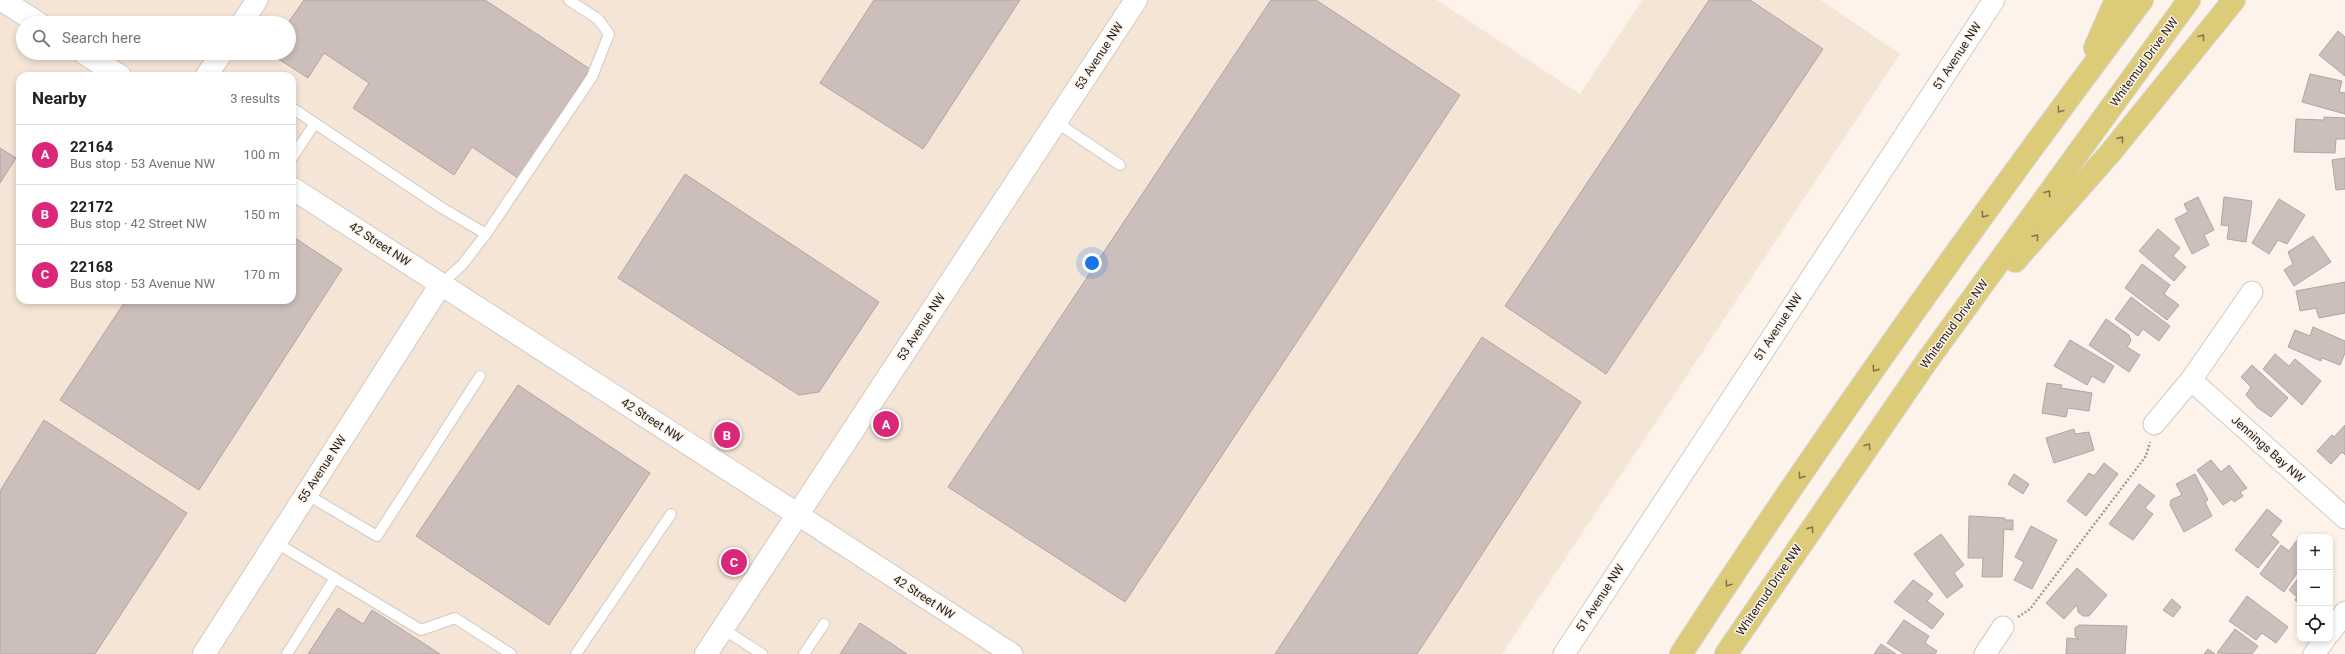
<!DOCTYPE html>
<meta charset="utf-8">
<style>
body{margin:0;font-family:Roboto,sans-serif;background:#f6f6f6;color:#202124}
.controls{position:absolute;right:12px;bottom:12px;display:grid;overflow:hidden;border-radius:8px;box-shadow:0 2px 6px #0003}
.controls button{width:36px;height:36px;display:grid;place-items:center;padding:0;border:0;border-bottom:1px solid #e0e0e0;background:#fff;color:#202124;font:20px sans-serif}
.you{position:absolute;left:1092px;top:263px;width:14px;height:14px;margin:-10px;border:3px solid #fff;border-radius:50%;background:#1a73e8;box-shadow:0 0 0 6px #1a73e833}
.badge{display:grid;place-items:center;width:26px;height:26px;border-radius:50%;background:#db2777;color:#fff;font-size:13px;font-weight:700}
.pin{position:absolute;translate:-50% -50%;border:2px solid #fff;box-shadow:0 1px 4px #0006}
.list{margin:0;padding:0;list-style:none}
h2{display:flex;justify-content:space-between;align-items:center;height:52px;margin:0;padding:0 16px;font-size:17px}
h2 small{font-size:13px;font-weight:400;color:#757577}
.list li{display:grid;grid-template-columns:26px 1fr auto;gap:12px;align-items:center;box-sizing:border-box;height:60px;padding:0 16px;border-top:1px solid #e0e0e0}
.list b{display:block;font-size:15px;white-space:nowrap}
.list p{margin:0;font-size:13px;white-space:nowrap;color:#757577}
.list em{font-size:13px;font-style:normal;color:#757577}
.icon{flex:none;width:22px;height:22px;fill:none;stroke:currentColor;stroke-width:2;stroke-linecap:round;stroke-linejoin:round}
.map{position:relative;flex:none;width:2345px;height:654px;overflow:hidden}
.search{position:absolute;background:#fff;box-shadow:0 2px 6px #0003;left:16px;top:16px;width:280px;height:44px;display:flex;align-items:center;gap:10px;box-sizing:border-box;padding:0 14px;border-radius:22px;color:#757577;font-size:15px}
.panel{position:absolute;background:#fff;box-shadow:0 2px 6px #0003;left:16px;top:72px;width:280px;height:232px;border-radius:12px}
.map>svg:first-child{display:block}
.built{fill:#f4e5d6;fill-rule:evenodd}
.building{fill:#ccbeba;stroke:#b2a5a1}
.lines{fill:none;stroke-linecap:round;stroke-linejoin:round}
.service-casing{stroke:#d3cac0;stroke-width:12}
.minor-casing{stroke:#d3cac0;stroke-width:23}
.tertiary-casing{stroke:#d3cac0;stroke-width:24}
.motorway-casing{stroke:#d4d3d2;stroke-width:24}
.path{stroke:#a39c95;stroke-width:2.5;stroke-dasharray:2 2;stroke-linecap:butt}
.service{stroke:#fff;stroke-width:10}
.minor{stroke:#fff;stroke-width:21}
.tertiary{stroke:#fff;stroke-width:22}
.motorway{stroke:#dccc7a;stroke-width:22}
.oneway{stroke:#81784c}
.labels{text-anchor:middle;stroke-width:3;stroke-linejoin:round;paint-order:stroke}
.street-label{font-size:12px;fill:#26231f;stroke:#fdf3ea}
</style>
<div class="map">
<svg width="2345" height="654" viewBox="0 0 2345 654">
<rect width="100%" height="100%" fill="#fdf3ea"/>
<path class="built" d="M0,0h1437l143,94 62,-94h179l79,54 -398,600h-1502zM23,23h266v30h-266zM20,76h272v224h-272z"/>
<g class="building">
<path d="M304,0h181l105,69 -72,109 -46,-31 -18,28 -101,-67 16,-25 -45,-30 -16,25 -39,-25h20l-1,-30z"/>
<path d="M874,0h146l-97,149 -103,-66z"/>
<path d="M1271,0h45l144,95 -335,507 -177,-115z"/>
<path d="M1709,0h41l73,49 -217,325 -101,-68z"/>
<path d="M2338,31l7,6v39l-26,-21z"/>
<path d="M2310,74l32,7 -3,11 6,1v21l-43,-12z"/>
<path d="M2324,117l21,1v21h-9l-1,14 -41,-1 2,-33 28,1z"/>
<path d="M0,148l16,10 -16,25z"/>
<path d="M2345,158v31l-9,1 -4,-30z"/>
<path d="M685,174l194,128 -60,90 -20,3 -181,-117z"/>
<path d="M2198,197l16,33 -10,5 5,10 -17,9 -17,-35 13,-7 -4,-8z"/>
<path d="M2224,197l28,4 -6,41 -19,-3 2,-13 -8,-1z"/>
<path d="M2279,199l26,16 -18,29 -9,-4 -9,14 -17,-11z"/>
<path d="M2158,229l22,19 -7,8 13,11 -12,14 -35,-30z"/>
<path d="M292,236l50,33 -143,221 -139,-90 66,-100h166z"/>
<path d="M2313,236l18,26 -37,24 -10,-16 9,-6 -5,-12z"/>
<path d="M2142,264l28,21 -6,9 15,11 -12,15 -42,-32z"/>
<path d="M2345,282v31l-26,5 -3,-10 -16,3 -4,-20z"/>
<path d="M2131,297l39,29 -11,15 -16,-12 -5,7 -23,-17z"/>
<path d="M2106,319l23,16 2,6 -4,6 13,8 -11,17 -40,-27z"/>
<path d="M2313,327l32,14v12l-5,12 -18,-7 -1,3 -33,-14 7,-17 15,6z"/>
<path d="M1482,337l99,65 -164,252h-142z"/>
<path d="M2070,340l44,26 -10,17 -12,-7 -5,9 -33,-19z"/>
<path d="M2275,354l14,12 6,-7 26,22 -19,24 -39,-36z"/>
<path d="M2252,365l36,33 -17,19 -13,-9 -12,-13 5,-8 -10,-10z"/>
<path d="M2047,383l15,2 -1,3 31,5 -3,18 -21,-3 -2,9 -24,-4z"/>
<path d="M518,385l132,88 -101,152 -133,-89z"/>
<path d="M44,420l143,93 -92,141h-95v-163z"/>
<path d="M2345,425v30l-3,-3 -11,12 -14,-13 15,-16 2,2z"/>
<path d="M2074,429l1,5 14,-2 5,18 -40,13 -8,-25z"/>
<path d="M2211,460l10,12 8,-7 18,23 -7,4 3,4 -9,6 -2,-3 -9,6 -26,-35z"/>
<path d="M2104,463l14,11 -32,42 -19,-15 22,-28 5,3z"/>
<path d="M2014,474l15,10 -6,10 -15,-10z"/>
<path d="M2195,474l13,26 -3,2 7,14 -28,16 -14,-27 1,-5 11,-5 -6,-11z"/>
<path d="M2139,484l16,12 -10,12 8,6 -20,26 -24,-16z"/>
<path d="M2267,509l15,12 -11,14 8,7 -21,26 -23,-18z"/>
<path d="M1969,516l36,2v2h8v10l-9,-1 -2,48h-20l1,-19h-15z"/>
<path d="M2031,526l26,14 -25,49 -18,-9 10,-18 -9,-5z"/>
<path d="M1941,534l23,31 -10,8 9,13 -16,12 -33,-44z"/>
<path d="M2298,539l2,30 -16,23 -24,-18 21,-29 8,6z"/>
<path d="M2077,568l30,27 -18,21h-6l-5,-4 -1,-7 -13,14 -18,-16z"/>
<path d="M2300,576v28l-5,-4 2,-3 -8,-7z"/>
<path d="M1913,580l20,14 -6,7 17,13 -12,15 -38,-27z"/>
<path d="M2247,596l41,31 -12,16 -14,-10 -6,7 -27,-19z"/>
<path d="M2172,599l9,8 -8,10 -10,-7z"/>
<path d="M338,608l25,16 9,-14 68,44h-132z"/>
<path d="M1904,620l25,16 -4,7 12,8 -2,3h-31l-17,-11z"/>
<path d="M860,623l47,31h-67z"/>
<path d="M2079,625l48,1 -2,28h-59l1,-16 12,1 -4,-3v-8z"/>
<path d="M2235,629l23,17 -6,8 -35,-1z"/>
<path d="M1881,644l15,10h-22z"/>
<path d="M2208,649l7,5h-11z"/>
</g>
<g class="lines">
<defs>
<g id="service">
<path d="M292,108l150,100 44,26"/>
<path d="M1056,122l64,43"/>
<path d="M292,158l23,-35"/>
<path d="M441,284l21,-19 24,-31 106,-157 17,-43 -11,-15 -29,-19"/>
<path d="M306,494l71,42 103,-160"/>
<path d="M275,542l146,88 34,-12 56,36"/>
<path d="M723,629l39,25"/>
<path d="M287,654l48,-76"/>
<path d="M576,654l95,-140"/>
<path d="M804,654l20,-30"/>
</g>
<g id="minor">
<path d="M242,23l15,-23"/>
<path d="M206,76l16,-23"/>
<path d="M2191,380l154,138"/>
<path d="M2154,424l37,-44 61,-88"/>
<path d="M797,514l215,140"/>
<path d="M2330,633l15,-21"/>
<path d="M1564,654l430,-654"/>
<path d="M1985,654l18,-27"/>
<path d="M2314,654l11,-15"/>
</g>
<g id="tertiary">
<path d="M2,0l36,23"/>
<path d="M84,53l36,23"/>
<path d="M292,188l505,326"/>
<path d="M204,654l237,-370"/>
<path d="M706,654l430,-654"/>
</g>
<g id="motorway">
<path d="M2095,48l21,-48"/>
<path d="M2015,261l96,-109 123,-152"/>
<path d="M1681,654c145,-223 301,-441 461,-654"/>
<path d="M1726,654l201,-293 262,-361"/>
</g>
</defs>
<use href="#service" class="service-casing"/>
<use href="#minor" class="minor-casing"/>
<use href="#tertiary" class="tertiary-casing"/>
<use href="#motorway" class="motorway-casing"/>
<path class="path" d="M2018,617l12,-8 116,-153 4,-14"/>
<use href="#service" class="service"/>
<use href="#minor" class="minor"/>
<use href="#tertiary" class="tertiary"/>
<use href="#motorway" class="motorway"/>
</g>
<defs><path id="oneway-chevron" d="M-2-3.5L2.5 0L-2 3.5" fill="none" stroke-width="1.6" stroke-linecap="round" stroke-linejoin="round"/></defs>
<g class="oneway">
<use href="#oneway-chevron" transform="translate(2202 37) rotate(-52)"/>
<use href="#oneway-chevron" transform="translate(2060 110) rotate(126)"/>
<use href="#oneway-chevron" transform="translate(2121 139) rotate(-51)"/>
<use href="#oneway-chevron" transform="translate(2048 193) rotate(-54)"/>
<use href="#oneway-chevron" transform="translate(1984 215) rotate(126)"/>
<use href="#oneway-chevron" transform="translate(2036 237) rotate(-49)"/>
<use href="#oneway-chevron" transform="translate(1875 369) rotate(125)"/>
<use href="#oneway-chevron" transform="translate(1868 446) rotate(-55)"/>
<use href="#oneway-chevron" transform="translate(1801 476) rotate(125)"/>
<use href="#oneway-chevron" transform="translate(1811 529) rotate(-55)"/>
<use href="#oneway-chevron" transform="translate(1728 584) rotate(124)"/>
</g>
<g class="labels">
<g class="street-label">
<text transform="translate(1099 56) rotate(-57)" y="4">53 Avenue NW</text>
<text transform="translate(1957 56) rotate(-57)" y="4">51 Avenue NW</text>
<text transform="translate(2144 62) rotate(-54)" y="4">Whitemud Drive NW</text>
<text transform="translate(380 244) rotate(33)" y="4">42 Street NW</text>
<text transform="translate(1954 324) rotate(-54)" y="4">Whitemud Drive NW</text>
<text transform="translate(921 327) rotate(-57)" y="4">53 Avenue NW</text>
<text transform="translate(1778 327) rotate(-57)" y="4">51 Avenue NW</text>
<text transform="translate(652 420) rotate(33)" y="4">42 Street NW</text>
<text transform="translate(2268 449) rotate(42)" y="4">Jennings Bay NW</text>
<text transform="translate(322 469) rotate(-57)" y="4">55 Avenue NW</text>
<text transform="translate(1769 590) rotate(-56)" y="4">Whitemud Drive NW</text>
<text transform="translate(924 597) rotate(33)" y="4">42 Street NW</text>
<text transform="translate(1600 598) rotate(-57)" y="4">51 Avenue NW</text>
</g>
</g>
</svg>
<div class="controls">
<button>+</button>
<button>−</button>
<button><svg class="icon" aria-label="locate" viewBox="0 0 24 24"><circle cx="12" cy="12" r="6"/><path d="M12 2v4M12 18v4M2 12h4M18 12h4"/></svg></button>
</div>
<div class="you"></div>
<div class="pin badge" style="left:886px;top:424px">A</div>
<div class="pin badge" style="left:727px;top:435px">B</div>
<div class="pin badge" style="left:734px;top:562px">C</div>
<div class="search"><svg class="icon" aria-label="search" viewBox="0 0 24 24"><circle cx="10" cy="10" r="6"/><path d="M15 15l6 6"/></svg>Search here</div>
<section class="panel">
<h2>Nearby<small>3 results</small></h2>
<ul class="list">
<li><span class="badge">A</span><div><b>22164</b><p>Bus stop · 53 Avenue NW</p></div><em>100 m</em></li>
<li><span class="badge">B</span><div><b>22172</b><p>Bus stop · 42 Street NW</p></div><em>150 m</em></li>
<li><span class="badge">C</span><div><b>22168</b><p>Bus stop · 53 Avenue NW</p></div><em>170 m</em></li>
</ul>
</section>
</div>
